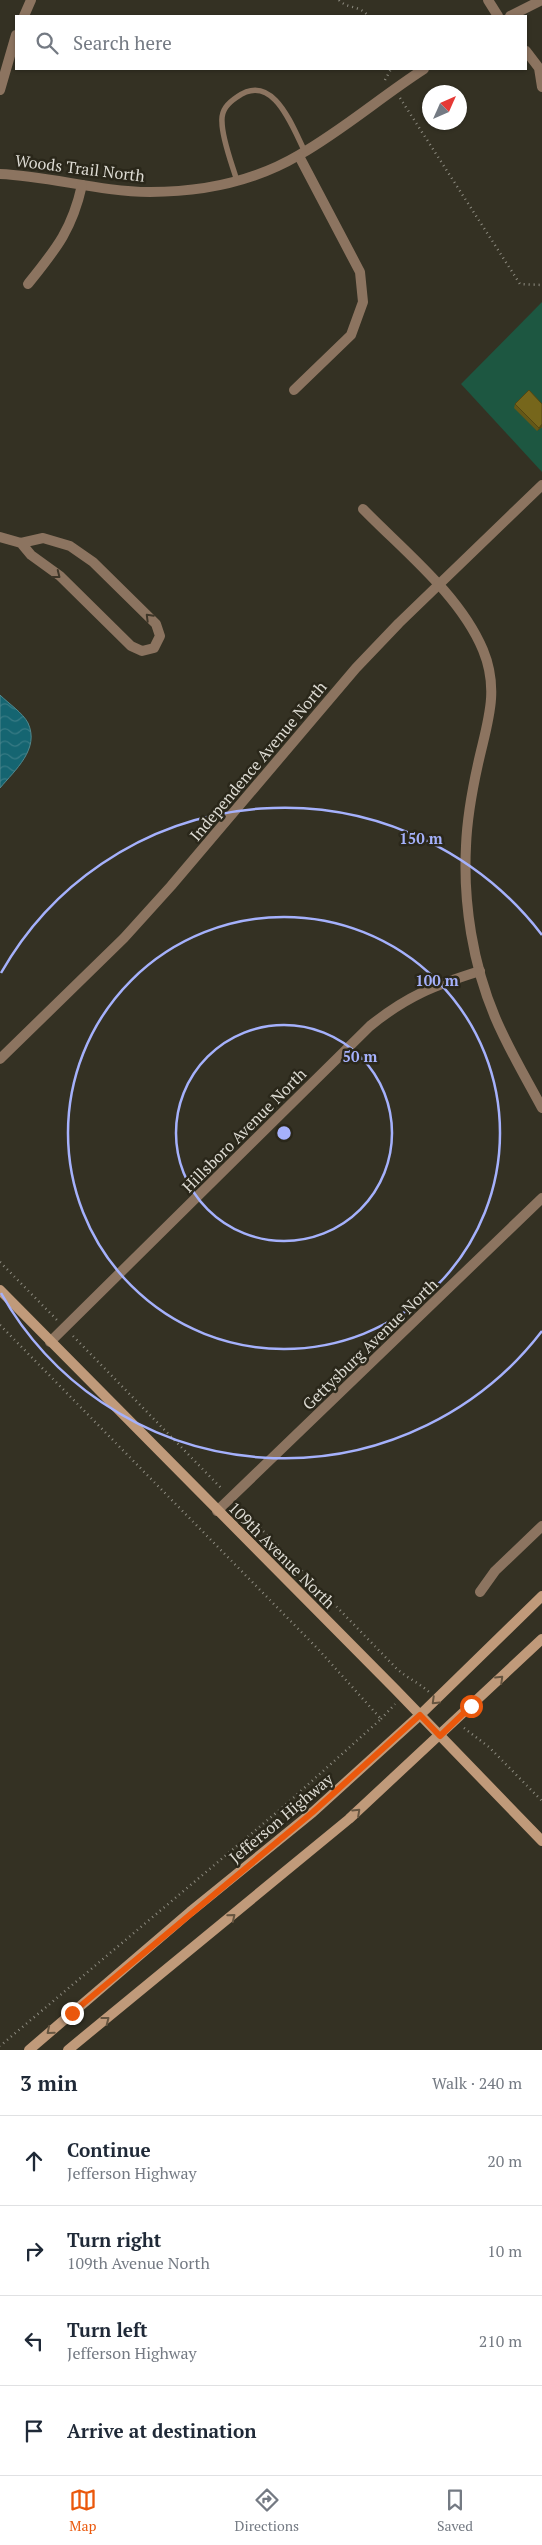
<!DOCTYPE html>
<meta charset="utf-8">
<style>
body{margin:0;font-family:"PT Serif",serif;background:#f2f2f3;color:#1f2937}
.compass{position:absolute;left:422px;top:85px;width:45px;height:45px;border-radius:50%;background:#fff;box-shadow:0 1px 4px #0004;rotate:45deg}
.stop{position:absolute;width:15px;height:15px;margin:-11px;border:4px solid #ea580c;border-radius:50%;background:#fff}
.stop.end{background:#ea580c;border-color:#fff;box-shadow:0 1px 5px #0008}
.list{margin:0;padding:0;list-style:none}
h2{display:flex;justify-content:space-between;align-items:center;height:65px;margin:0;padding:0 20px;font-size:21px}
h2 small{font-size:16px;font-weight:400;color:#747a83}
.list li{display:grid;grid-template-columns:32px 1fr auto;gap:15px;align-items:center;box-sizing:border-box;height:90px;padding:0 20px;border-top:1px solid #e0e1e3}
.list b{display:block;font-size:19px;white-space:nowrap}
.list p{margin:0;font-size:16px;white-space:nowrap;color:#747a83}
.list em{font-size:16px;font-style:normal;color:#747a83}
.icon{flex:none;width:28px;height:28px;fill:none;stroke:currentColor;stroke-width:2;stroke-linecap:round;stroke-linejoin:round}
.map{position:relative;flex:none;width:542px;height:2050px;overflow:hidden}
.search{position:absolute;background:#fff;box-shadow:0 1px 4px #0004;left:15px;right:15px;top:15px;height:55px;display:flex;align-items:center;gap:12px;box-sizing:border-box;padding:0 18px;border-radius:0px;color:#747a83;font-size:19px}
.sheet{height:425px;background:#fff}
nav{display:flex;justify-content:space-around;align-items:center;box-sizing:border-box;height:70px;border-top:1px solid #e0e1e3;background:#fff;font-size:14px;color:#747a83}
nav a{display:grid;justify-items:center;gap:2px}
nav .on{color:#ea580c}
.map>svg:first-child{display:block}
.park{fill:#1d5741}
.water{fill:url(#water-waves);stroke:#51888e}
.lines{fill:none;stroke-linecap:round;stroke-linejoin:round}
.path{stroke:#8e8c81;stroke-width:2.5;stroke-dasharray:1 4;stroke-linecap:butt}
.lane{stroke:#8c7460;stroke-width:5.5}
.street{stroke:#8c7460;stroke-width:10}
.secondary{stroke:#c09a7a;stroke-width:10}
.wall{fill:#655817}
.shaded-wall{fill:#534713}
.building{fill:#76661b;stroke:#534713}
.oneway{stroke:#3e3628}
.oneway2{stroke:#665540}
.route{stroke:#ea580c;stroke-width:6}
.ring{fill:none;stroke:#a5b1fc;stroke-width:2.5}
.labels{text-anchor:middle;stroke-width:5;stroke-linejoin:round;paint-order:stroke}
.street-label{font-size:16px;fill:#dddbd3;stroke:#2a271a}
.centre{fill:#a5b1fc;stroke:#2a271a;stroke-width:2.5}
.ring-label{font-size:15px;text-anchor:middle;font-weight:bold;fill:#a5b1fc;stroke:#2a271a;stroke-width:5;stroke-linejoin:round;paint-order:stroke}
</style>
<div class="map">
<svg width="542" height="2050" viewBox="0 0 542 2050">
<defs>
<pattern id="water-waves" width="16" height="10" patternUnits="userSpaceOnUse" patternTransform="scale(1.25)"><rect width="16" height="10" fill="#156571"/><path d="M0 5q4-4 8 0t8 0" fill="none" stroke="#377a84"/></pattern>
</defs>
<rect width="100%" height="100%" fill="#343123"/>
<path class="park" d="M542,302v170l-81,-88z"/>
<path class="water" d="M0,695c8,8 23,18 28,28 12,26 -13,47 -28,65z"/>
<g class="lines">
<g class="path">
<path d="M339,0c8,9 21,5 29,16"/>
<path d="M385,80l6,-11"/>
<path d="M400,98l120,186 22,1"/>
<path d="M0,1262l57,58"/>
<path d="M0,1325l318,324 63,70 -98,88 -283,239"/>
<path d="M73,1336l150,154"/>
<path d="M239,1506l158,163c10,9 21,13 32,23"/>
<path d="M381,1719l14,-15"/>
<path d="M464,1728l25,19 53,54"/>
</g>
<path class="lane" d="M237,181c-5,-17 -15,-42 -15,-59 -1,-12 6,-19 15,-25 36,-26 55,29 68,55"/>
<g class="street">
<path d="M488,0l10,16"/>
<path d="M24,16l7,-16"/>
<path d="M510,16l32,-16"/>
<path d="M526,51l13,17 3,19"/>
<path d="M0,90l16,-55"/>
<path d="M0,174c50,2 100,18 150,18 52,0 105,-11 149,-37 44,-25 83,-59 125,-86"/>
<path d="M28,284c28,-35 44,-54 54,-99"/>
<path d="M294,390l57,-55 12,-33 -3,-30 -61,-116"/>
<path d="M363,509c41,42 97,86 120,141 17,41 4,73 -5,114 -6,27 -11,55 -12,82 -3,57 7,119 29,171 13,31 31,61 47,91"/>
<path d="M0,537l21,6 22,-5 27,8 23,16 63,62 4,12 -6,12 -12,3 -11,-5 -71,-70 -29,-21 -10,-12"/>
<path d="M0,1059l124,-121 47,-52 185,-218 43,-45 143,-138"/>
<path d="M50,1342l320,-316c37,-30 65,-41 110,-55"/>
<path d="M217,1511l325,-313"/>
<path d="M480,1592l15,-21 47,-45"/>
</g>
<g class="secondary">
<path d="M0,1290l395,399 147,152"/>
<path d="M29,2050l161,-138 123,-100 107,-97 122,-119"/>
<path d="M68,2050l281,-231 193,-180"/>
</g>
</g>
<path class="wall" d="M515,404l27,23 -5,4 -23,-23z"/>
<path class="shaded-wall" d="M542,424v3l-5,4 2,-3z"/>
<path class="building" d="M529,390l13,14v20l-3,4 -24,-24z"/>
<defs><path id="oneway-chevron" d="M-2-3.5L2.5 0L-2 3.5" fill="none" stroke-width="1.6" stroke-linecap="round" stroke-linejoin="round" transform="scale(1.25)"/></defs>
<g class="oneway">
<use href="#oneway-chevron" transform="translate(57 575) rotate(38)"/>
<use href="#oneway-chevron" transform="translate(149 617) rotate(-135)"/>
</g>
<g class="oneway2">
<use href="#oneway-chevron" transform="translate(500 1679) rotate(-44)"/>
<use href="#oneway-chevron" transform="translate(435 1701) rotate(136)"/>
<use href="#oneway-chevron" transform="translate(357 1812) rotate(-43)"/>
<use href="#oneway-chevron" transform="translate(232 1917) rotate(-39)"/>
<use href="#oneway-chevron" transform="translate(106 2020) rotate(-38)"/>
<use href="#oneway-chevron" transform="translate(50 2031) rotate(140)"/>
</g>
<g class="lines">
<path class="route" d="M72,2013l241,-201 107,-97 20,21 31,-30"/>
</g>
<g class="ring">
<circle cx="284" cy="1133" r="108"/>
<circle cx="284" cy="1133" r="216"/>
<path d="M542 1331A325 325 0 0 1 1 1293M1 973A325 325 0 0 1 542 935"/>
</g>
<g class="labels">
<g class="street-label">
<text transform="translate(80 168) rotate(7)" y="6">Woods Trail North</text>
<text transform="translate(258 761) rotate(-50)" y="6">Independence Avenue North</text>
<text transform="translate(244 1130) rotate(-45)" y="6">Hillsboro Avenue North</text>
<text transform="translate(370 1344) rotate(-44)" y="6">Gettysburg Avenue North</text>
<text transform="translate(282 1555) rotate(45)" y="6">109th Avenue North</text>
<text transform="translate(281 1818) rotate(-40)" y="6">Jefferson Highway</text>
</g>
</g>
<circle cx="284" cy="1133" r="8" class="centre"/>
<g class="ring-label">
<text x="421" y="844">150 m</text>
<text x="437" y="986">100 m</text>
<text x="360" y="1062">50 m</text>
</g>
</svg>
<svg class="compass" viewBox="-18 -18 36 36"><path d="M0-13l5 13h-10z" fill="#e53935"/><path d="M0 13l5-13h-10z" fill="#747a83"/></svg>
<div class="stop" style="left:471px;top:1706px"></div>
<div class="stop end" style="left:72px;top:2013px"></div>
<div class="search"><svg class="icon" aria-label="search" viewBox="0 0 24 24"><circle cx="10" cy="10" r="6"/><path d="M15 15l6 6"/></svg>Search here</div>
</div>
<section class="sheet">
<h2>3 min<small>Walk · 240 m</small></h2>
<ul class="list">
<li><svg class="icon" aria-label="ahead" viewBox="0 0 24 24"><path d="M12 20V5M6 11l6-6 6 6"/></svg><div><b>Continue</b><p>Jefferson Highway</p></div><em>20 m</em></li>
<li><svg class="icon" aria-label="right" viewBox="0 0 24 24"><path d="M7 20v-9h11M14 6l5 5-5 5"/></svg><div><b>Turn right</b><p>109th Avenue North</p></div><em>10 m</em></li>
<li><svg class="icon" aria-label="left" viewBox="0 0 24 24"><path d="M17 20v-9H6M10 6l-5 5 5 5"/></svg><div><b>Turn left</b><p>Jefferson Highway</p></div><em>210 m</em></li>
<li><svg class="icon" aria-label="arrive" viewBox="0 0 24 24"><path d="M6 21V4h12l-3 4 3 4H6"/></svg><div><b>Arrive at destination</b></div></li>
</ul>
</section>
<nav>
<a class="on"><svg class="icon" aria-label="map" viewBox="0 0 24 24"><path d="M3 6l6-2 6 2 6-2v14l-6 2-6-2-6 2zM9 4v14M15 6v14"/></svg>Map</a>
<a><svg class="icon" aria-label="directions" viewBox="0 0 24 24"><path d="M12 3l9 9-9 9-9-9zM9 14v-3h6M13 9l2 2-2 2"/></svg>Directions</a>
<a><svg class="icon" aria-label="saved" viewBox="0 0 24 24"><path d="M7 4h10v16l-5-4-5 4z"/></svg>Saved</a>
</nav>
